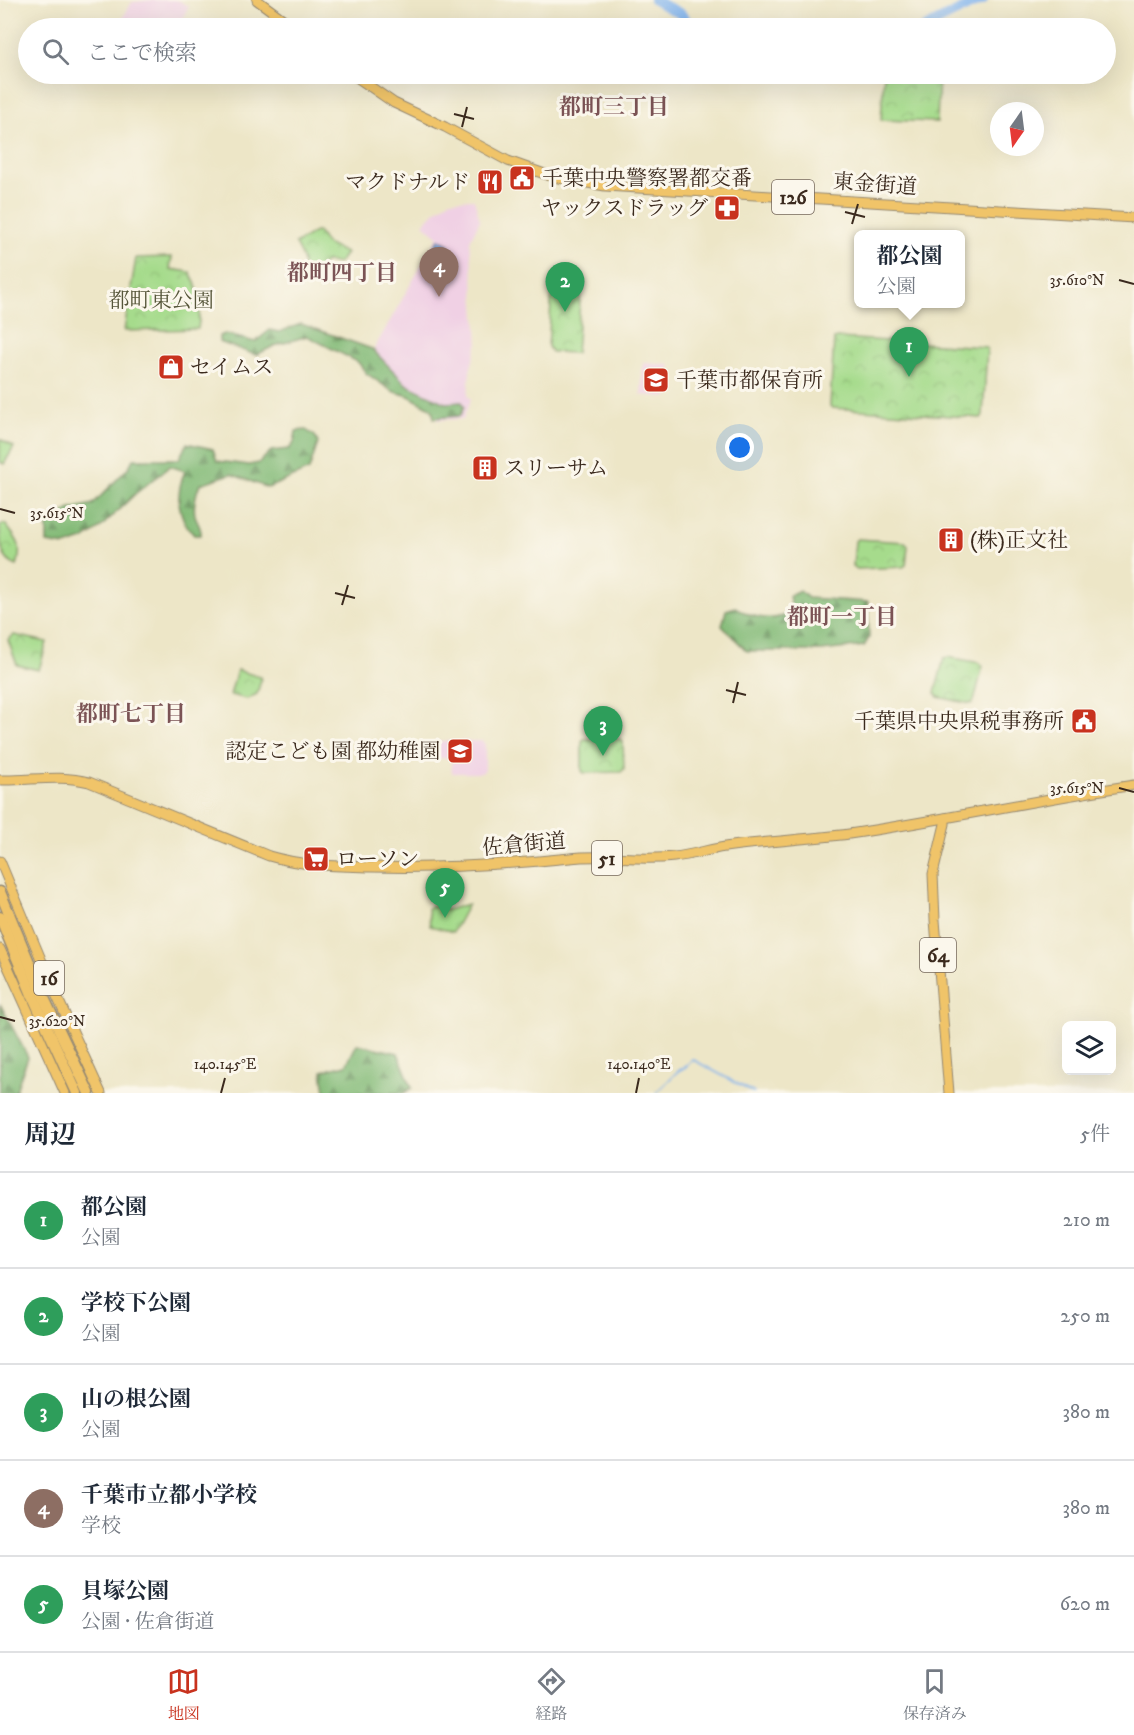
<!DOCTYPE html>
<html lang="ja">
<meta charset="utf-8">
<style>
body{margin:0;font-family:"IM FELL DW Pica","Noto Serif JP",serif;background:#f6f6f7;color:#1f2937}
.controls{position:absolute;right:18px;bottom:18px;display:grid;overflow:hidden;border-radius:9px;box-shadow:0 6px 24px #0002}
.controls button{width:54px;height:54px;display:grid;place-items:center;padding:0;border:0;border-bottom:2px solid #e0e1e3;background:#fff;color:#1f2937;font:30px sans-serif}
.compass{position:absolute;left:990px;top:102px;width:54px;height:54px;border-radius:50%;background:#fff;box-shadow:0 6px 24px #0002;rotate:194deg}
.you{position:absolute;left:740px;top:448px;width:21px;height:21px;margin:-15px;border:4px solid #fff;border-radius:50%;background:#1a73e8;box-shadow:0 0 0 9px #1a73e833}
.badge{display:grid;place-items:center;width:39px;height:39px;border-radius:50%;background:#c8321e;color:#fff;font-size:20px;font-weight:700}
.pin{position:absolute;translate:-50% -50px;filter:drop-shadow(0 2px 3px #0008)}
.pin::after{content:'';position:absolute;top:32px;width:21px;height:18px;background:inherit;clip-path:polygon(0 0,100% 0,50% 100%)}
.popup{position:absolute;left:854px;top:230px;width:111px;height:78px;box-sizing:border-box;display:grid;place-content:center;border-radius:9px;background:#fff;filter:drop-shadow(0 2px 4px #0005);font-size:20px;white-space:nowrap;color:#747a83}
.popup b{font-size:22px;color:#1f2937}
.popup::after{content:'';position:absolute;left:50%;top:100%;margin-left:-12px;border:12px solid transparent;border-top-color:#fff}
.list{margin:0;padding:0;list-style:none}
h2{display:flex;justify-content:space-between;align-items:center;height:78px;margin:0;padding:0 24px;font-size:26px}
h2 small{font-size:20px;font-weight:400;color:#747a83}
.list li{display:grid;grid-template-columns:39px 1fr auto;gap:18px;align-items:center;box-sizing:border-box;height:96px;padding:0 24px;border-top:2px solid #e0e1e3}
.list b{display:block;font-size:22px;white-space:nowrap}
.list p{margin:0;font-size:20px;white-space:nowrap;color:#747a83}
.list em{font-size:20px;font-style:normal;color:#747a83}
.icon{flex:none;width:33px;height:33px;fill:none;stroke:currentColor;stroke-width:2;stroke-linecap:round;stroke-linejoin:round}
.map{position:relative;flex:none;width:1134px;height:1093px;overflow:hidden}
.search{position:absolute;background:#fff;box-shadow:0 6px 24px #0002;left:18px;right:18px;top:18px;height:66px;display:flex;align-items:center;gap:15px;box-sizing:border-box;padding:0 21px;border-radius:33px;color:#747a83;font-size:22px}
.sheet{height:558px;background:#fff}
nav{display:flex;justify-content:space-around;align-items:center;box-sizing:border-box;height:84px;border-top:2px solid #e0e1e3;background:#fff;font-size:16px;color:#747a83}
nav a{display:grid;justify-items:center;gap:3px}
nav .on{color:#c8321e}
.map>svg:first-child{display:block}
.built{fill:#f0d0e4}
.forest{fill:url(#forest-firs);stroke:#60724b;stroke-width:1.5}
.park{fill:url(#park-crowns);stroke:#708255;stroke-width:1.5}
.water{fill:url(#water-ripples);stroke:#5e6e86;stroke-width:1.5}
.lines{fill:none;stroke-linecap:round;stroke-linejoin:round}
.stream{stroke:#80b3ed;stroke-width:1.5}
.river{stroke:#80b3ed;stroke-width:10}
.primary-casing{stroke:#948872;stroke-width:11}
.trunk-casing{stroke:#948872;stroke-width:11}
.motorway-casing{stroke:#948872;stroke-width:13}
.primary{stroke:#f0c469;stroke-width:9}
.trunk{stroke:#f0c469;stroke-width:9}
.motorway{stroke:#f0c469;stroke-width:10}
.ticks{fill:none;stroke:#3b2a1e;stroke-width:2}
.labels{text-anchor:middle;stroke-width:6;stroke-linejoin:round;paint-order:stroke}
.shield{fill:#fbf7ec;stroke:#75685c;stroke-width:1.5}
.shield-label{font-size:20px;font-weight:bold;fill:#3b2a1e}
.poi-label{font-size:21px;fill:#3b2a1e;stroke:#fbf7ec;text-anchor:start}
.street-label{font-size:21px;fill:#3b2a1e;stroke:#fbf7ec}
.park-label{font-size:21px;fill:#56563a;stroke:#fbf7ec}
.neighbourhood-label{font-size:22px;font-weight:bold;fill:#7b5355;stroke:#fbf7ec}
.ticks-label{font-size:15px;text-anchor:middle;fill:#3b2a1e;stroke:#fbf7ec;stroke-width:6;stroke-linejoin:round;paint-order:stroke}
</style>
<div class="map">
<svg width="1134" height="1093" viewBox="0 0 1134 1093">
<defs>
<pattern id="forest-firs" width="22" height="20" patternUnits="userSpaceOnUse" patternTransform="scale(1.5)"><rect width="22" height="20" fill="#84bb78"/><path d="M5 1l3.5 6h-7zM16 11l3.5 6h-7z" fill="#6d9862"/></pattern>
<pattern id="park-crowns" width="20" height="18" patternUnits="userSpaceOnUse" patternTransform="scale(1.5)"><rect width="20" height="18" fill="#a6db8c"/><path d="M2 6a3 3 0 1 1 6 0M12 15a3 3 0 1 1 6 0" fill="none" stroke="#90bc78"/></pattern>
<pattern id="water-ripples" width="26" height="14" patternUnits="userSpaceOnUse" patternTransform="scale(1.5)"><rect width="26" height="14" fill="#80b3ed"/><path d="M2 4q2-2 4 0t4 0M15 11q2-2 4 0t4 0" fill="none" stroke="#6a92bf"/></pattern>
</defs>
<rect width="100%" height="100%" fill="#fbf7ec"/>
<filter id="ink" filterUnits="userSpaceOnUse"><feTurbulence type="fractalNoise" baseFrequency=".0167" numOctaves="2"/><feDisplacementMap in="SourceGraphic" scale="12" xChannelSelector="R" yChannelSelector="G"/><feConvolveMatrix kernelMatrix="1 2 1 2 8 2 1 2 1" color-interpolation-filters="sRGB"/></filter>
<filter id="wash" filterUnits="userSpaceOnUse"><feTurbulence type="fractalNoise" baseFrequency=".008" numOctaves="4" result="noise"/><feDisplacementMap in="SourceGraphic" scale="24" xChannelSelector="R" yChannelSelector="G"/><feGaussianBlur stdDeviation="1.35" result="paint"/><feColorMatrix in="noise" values="0 0 0 0 0 0 0 0 0 0 0 0 0 0 0 0 0 1.4 0 .05"/><feComposite in="paint" operator="in"/></filter>
<g filter="url(#wash)">
<rect width="100%" height="100%" fill="#ede6c7"/>
<g class="built">
<path d="M151,0h23l6,1 9,6 -10,16 7,5h-53l-12,-7 11,-19z"/>
<path d="M474,199l6,21 -10,21 8,101 -8,29 -2,25 3,3 -8,20 -26,1 -2,-18 -38,-23 -23,-30 64,-113 -15,-12 12,-13 16,-11z"/>
<path d="M643,363l27,2 -2,32 -27,-2z"/>
<path d="M434,741h48l3,3v25l-3,4h-30l-1,-15h-16z"/>
</g>
<g class="forest">
<path d="M301,324l71,25 35,36 38,18 17,-1 2,5 -4,9 -26,2 -2,-9 -23,-13 -17,-5 -26,-18 -8,-11 -51,-26 -33,10 -18,9 -37,-13v-6l6,-2 30,8 15,-12 9,2z"/>
<path d="M306,430l9,6 3,7 -9,27 -41,18 -37,-14 -31,10c-4,9 -7,22 -5,31 2,8 7,13 6,20h-7c-17,-18 -19,-41 -9,-64l-15,-5 -35,28 -36,35 -16,11 -18,6 -18,-3v-22l24,-12 22,-5 36,-37 4,-8h46l8,-16 26,6 4,12 32,4 10,-2 12,-12 18,-2 5,-6 2,-12z"/>
<path d="M800,591l8,7 60,4 1,36 -5,8 -42,5h-75l-25,-25 4,-16 9,-3c17,11 38,16 57,5l-3,-16z"/>
<path d="M0,1004l28,53 -13,36h-15z"/>
<path d="M357,1044l41,9 14,35 -8,5h-76l-3,-2 -3,-20 24,-6z"/>
</g>
<g class="park">
<path d="M884,74h55l-2,48 -56,-2z"/>
<path d="M315,232h3l8,12 20,9 -8,11 -11,-3 -23,18 -5,-2c8,-13 3,-20 -4,-33z"/>
<path d="M172,257l-2,12 20,3c10,17 11,38 8,57l-74,2 12,-73z"/>
<path d="M557,272l25,2 -6,79 -24,-1 -4,-5 5,-71z"/>
<path d="M838,338l148,9 1,2 -4,66 -2,3 -149,-10 -2,-2 4,-67z"/>
<path d="M0,439l14,8 -10,17 -4,-2z"/>
<path d="M5,524c13,17 18,20 12,42 -17,-6 -17,-23 -17,-41z"/>
<path d="M857,539l48,3 3,3 -2,20 -3,2 -46,2 -4,-3 2,-25z"/>
<path d="M14,635l33,7 -8,28 -22,-5 -9,-25z"/>
<path d="M948,657l32,6 3,3 -9,35 -3,3 -33,-7 -3,-4 9,-35z"/>
<path d="M237,670l23,7 1,3 -4,14 -10,5 -17,-4z"/>
<path d="M584,739h36l3,3 1,27 -3,3 -37,1 -2,-2v-30z"/>
<path d="M468,904l-15,28 -23,-6 -2,-18 3,-2 16,4z"/>
</g>
<path class="water" d="M439,239l10,6 -11,19 -10,-7z"/>
<g class="lines">
<path class="stream" d="M656,1093l22,-22 9,-5 5,-7 62,34"/>
<g class="river">
<path d="M654,0l27,14 12,14"/>
<path d="M925,28l47,-24 11,-4"/>
</g>
</g>
</g>
<g filter="url(#ink)">
<g class="lines">
<defs>
<path id="primary" d="M945,818v6l-12,50 2,46 14,173"/>
<g id="trunk">
<path d="M257,0l38,28"/>
<path d="M352,74l42,29 51,24 63,34 45,16 52,9 529,32"/>
<path d="M0,780c30,1 59,-6 89,2l180,74c34,10 67,10 102,11 68,2 132,-2 199,-9 35,-4 69,3 104,-1 20,-2 38,-9 58,-11 38,-5 78,-7 117,-12 95,-14 190,-35 285,-49"/>
<path d="M0,861l53,127 48,105"/>
<path d="M0,949l65,144"/>
</g>
<g id="motorway">
<path d="M0,892l43,104 46,97"/>
<path d="M0,917l33,80 44,96"/>
</g>
</defs>
<use href="#primary" class="primary-casing"/>
<use href="#trunk" class="trunk-casing"/>
<use href="#motorway" class="motorway-casing"/>
<use href="#primary" class="primary"/>
<use href="#trunk" class="trunk"/>
<use href="#motorway" class="motorway"/>
</g>
</g>
<path class="ticks" d="M454,114l20,5M462,127l5,-20M845,212l20,5M852,224l6,-20M1119,280l15,4M0,509l15,4M335,593l20,5M342,605l6,-20M726,690l20,5M733,703l5,-21M1119,788l15,4M0,1017l15,4M221,1093l4,-15M636,1093l3,-15"/>
<defs>
<symbol id="civic-square" viewBox="-11 -11 22 22"><rect x="-9" y="-9" width="18" height="18" rx="4" fill="#c8321e" stroke="#fbf7ec"/><path d="M-.6-6.5H3V-4.5H.6V-3L4-1V1h2V6H-6V1h2V-1L-.6-3ZM-1.2 2.5V6h2.4V2.5Z" fill="#fff"/></symbol>
<symbol id="restaurant-square" viewBox="-11 -11 22 22"><rect x="-9" y="-9" width="18" height="18" rx="4" fill="#c8321e" stroke="#fbf7ec"/><path d="M-5-6h1v4h1v-4h1v4h1v-4h1v5L-1.5 .5V6h-2V.5L-5-1ZM5-6V6H3V1.5H1.5Q1.5-4 5-6Z" fill="#fff"/></symbol>
<symbol id="pharmacy-square" viewBox="-11 -11 22 22"><rect x="-9" y="-9" width="18" height="18" rx="4" fill="#c8321e" stroke="#fbf7ec"/><path d="M-2-6h4v4h4v4h-4v4h-4v-4h-4v-4h4Z" fill="#fff"/></symbol>
<symbol id="shop-square" viewBox="-11 -11 22 22"><rect x="-9" y="-9" width="18" height="18" rx="4" fill="#c8321e" stroke="#fbf7ec"/><path d="M-5-2.5h2.3a2.7 3.5 0 0 1 5.4 0H5L5.5 6h-11ZM-1.5-2.5h3a1.5 2.3 0 0 0-3 0Z" fill="#fff"/></symbol>
<symbol id="school-square" viewBox="-11 -11 22 22"><rect x="-9" y="-9" width="18" height="18" rx="4" fill="#c8321e" stroke="#fbf7ec"/><path d="M0-5L7-2L0 1L-7-2ZM-4 1L0 2.5L4 1V4Q0 6-4 4Z" fill="#fff"/></symbol>
<symbol id="building-square" viewBox="-11 -11 22 22"><rect x="-9" y="-9" width="18" height="18" rx="4" fill="#c8321e" stroke="#fbf7ec"/><path d="M-4-6H4V6H1V3H-1V6H-4ZM-2.5-4.3h1.7v1.8h-1.7ZM.8-4.3h1.7v1.8H.8ZM-2.5-1h1.7V.8h-1.7ZM.8-1h1.7V.8H.8Z" fill="#fff"/></symbol>
<symbol id="supermarket-square" viewBox="-11 -11 22 22"><rect x="-9" y="-9" width="18" height="18" rx="4" fill="#c8321e" stroke="#fbf7ec"/><path d="M-6-5.5h2.5l.6 2H6L4.5 2H-2.5L-4.4-4H-6ZM-1.5 3.2a1.3 1.3 0 1 0 .1 0ZM3 3.2a1.3 1.3 0 1 0 .1 0Z" fill="#fff"/></symbol>
</defs>
<g fill-rule="evenodd">
<use href="#civic-square" x="507" y="163" width="30" height="30"/>
<use href="#restaurant-square" x="475" y="167" width="30" height="30"/>
<use href="#pharmacy-square" x="712" y="193" width="30" height="30"/>
<use href="#shop-square" x="156" y="352" width="30" height="30"/>
<use href="#school-square" x="641" y="365" width="30" height="30"/>
<use href="#building-square" x="470" y="453" width="30" height="30"/>
<use href="#building-square" x="936" y="525" width="30" height="30"/>
<use href="#civic-square" x="1069" y="706" width="30" height="30"/>
<use href="#school-square" x="445" y="736" width="30" height="30"/>
<use href="#supermarket-square" x="301" y="844" width="30" height="30"/>
</g>
<g class="labels">
<g class="shield">
<rect x="772" y="180" width="42" height="34" rx="4.5"/>
<rect x="592" y="841" width="30" height="34" rx="4.5"/>
<rect x="920" y="938" width="36" height="34" rx="4.5"/>
<rect x="34" y="961" width="30" height="34" rx="4.5"/>
</g>
<g class="shield-label">
<text x="793" y="204">126</text>
<text x="607" y="865">51</text>
<text x="938" y="962">64</text>
<text x="49" y="985">16</text>
</g>
<g class="poi-label">
<text x="542" y="185">千葉中央警察署都交番</text>
<text x="470" y="189" text-anchor="end">マクドナルド</text>
<text x="708" y="215" text-anchor="end">ヤックスドラッグ</text>
<text x="190" y="374">セイムス</text>
<text x="676" y="387">千葉市都保育所</text>
<text x="504" y="475">スリーサム</text>
<text x="970" y="547">(株)正文社</text>
<text x="1064" y="728" text-anchor="end">千葉県中央県税事務所</text>
<text x="440" y="758" text-anchor="end">認定こども園 都幼稚園</text>
<text x="336" y="866">ローソン</text>
</g>
<g class="street-label">
<text transform="translate(875 184) rotate(4)" y="7">東金街道</text>
<text transform="translate(524 844) rotate(-5)" y="7">佐倉街道</text>
</g>
<g class="park-label">
<text x="161" y="307">都町東公園</text>
</g>
<g class="neighbourhood-label">
<text x="614" y="114">都町三丁目</text>
<text x="342" y="280">都町四丁目</text>
<text x="842" y="624">都町一丁目</text>
<text x="131" y="721">都町七丁目</text>
</g>
</g>
<g class="ticks-label">
<text x="1077" y="285">35.610°N</text>
<text x="57" y="518">35.615°N</text>
<text x="1077" y="793">35.615°N</text>
<text x="57" y="1026">35.620°N</text>
<text x="225" y="1069">140.145°E</text>
<text x="639" y="1069">140.140°E</text>
</g>
</svg>
<div class="controls">
<button><svg class="icon" aria-label="layers" viewBox="0 0 24 24"><path d="M12 4l9 5-9 5-9-5zM3 14l9 5 9-5"/></svg></button>
</div>
<svg class="compass" viewBox="-18 -18 36 36"><path d="M0-13l5 13h-10z" fill="#e53935"/><path d="M0 13l5-13h-10z" fill="#747a83"/></svg>
<div class="you"></div>
<div class="pin badge" style="left:909px;top:377px;background:#2e9e5b">1</div>
<div class="popup"><b>都公園</b>公園</div>
<div class="pin badge" style="left:565px;top:312px;background:#2e9e5b">2</div>
<div class="pin badge" style="left:603px;top:756px;background:#2e9e5b">3</div>
<div class="pin badge" style="left:439px;top:297px;background:#8d6e63">4</div>
<div class="pin badge" style="left:445px;top:918px;background:#2e9e5b">5</div>
<div class="search"><svg class="icon" aria-label="search" viewBox="0 0 24 24"><circle cx="10" cy="10" r="6"/><path d="M15 15l6 6"/></svg>ここで検索</div>
</div>
<section class="sheet">
<h2>周辺<small>5件</small></h2>
<ul class="list">
<li><span class="badge" style="background:#2e9e5b">1</span><div><b>都公園</b><p>公園</p></div><em>210 m</em></li>
<li><span class="badge" style="background:#2e9e5b">2</span><div><b>学校下公園</b><p>公園</p></div><em>250 m</em></li>
<li><span class="badge" style="background:#2e9e5b">3</span><div><b>山の根公園</b><p>公園</p></div><em>380 m</em></li>
<li><span class="badge" style="background:#8d6e63">4</span><div><b>千葉市立都小学校</b><p>学校</p></div><em>380 m</em></li>
<li><span class="badge" style="background:#2e9e5b">5</span><div><b>貝塚公園</b><p>公園 · 佐倉街道</p></div><em>620 m</em></li>
</ul>
</section>
<nav>
<a class="on"><svg class="icon" aria-label="map" viewBox="0 0 24 24"><path d="M3 6l6-2 6 2 6-2v14l-6 2-6-2-6 2zM9 4v14M15 6v14"/></svg>地図</a>
<a><svg class="icon" aria-label="directions" viewBox="0 0 24 24"><path d="M12 3l9 9-9 9-9-9zM9 14v-3h6M13 9l2 2-2 2"/></svg>経路</a>
<a><svg class="icon" aria-label="saved" viewBox="0 0 24 24"><path d="M7 4h10v16l-5-4-5 4z"/></svg>保存済み</a>
</nav>
